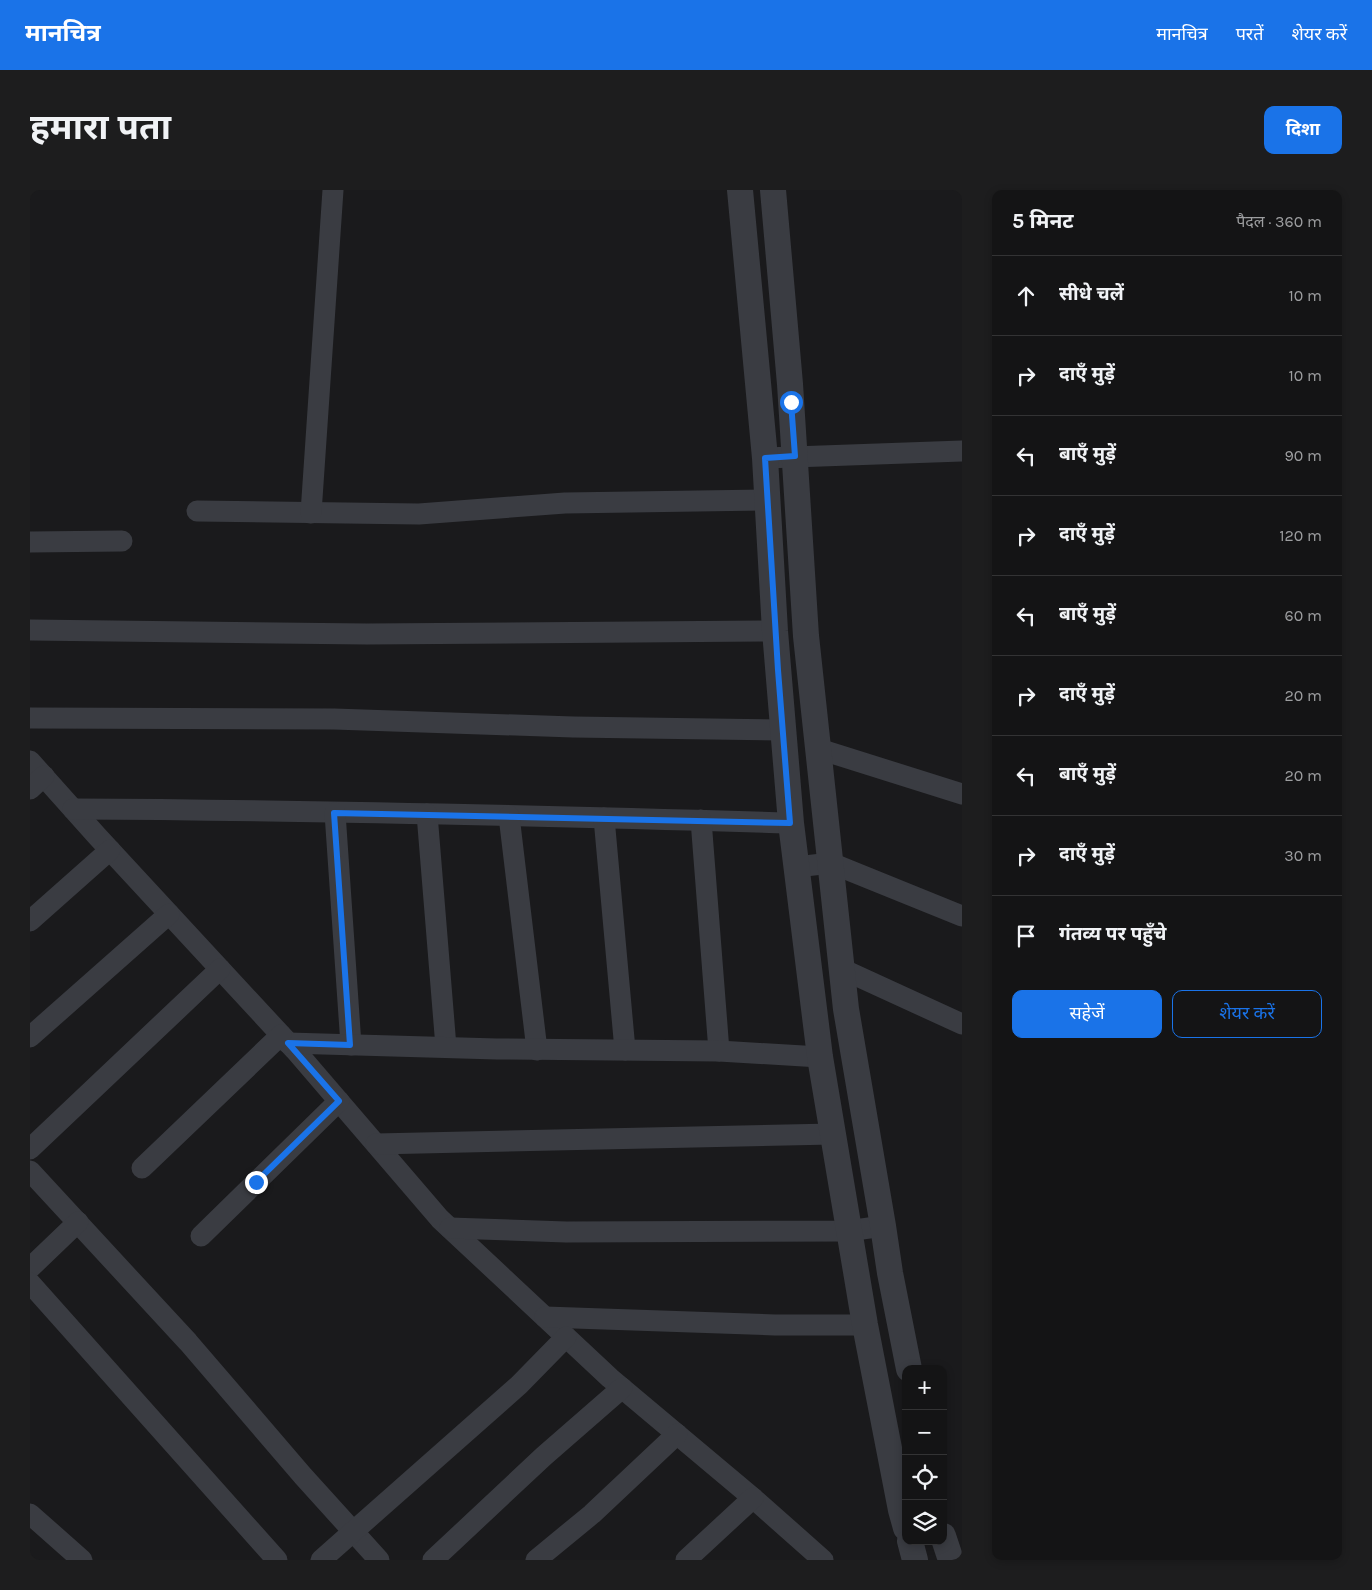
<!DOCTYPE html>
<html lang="hi">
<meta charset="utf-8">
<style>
body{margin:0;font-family:Karla,"Noto Sans Devanagari",sans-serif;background:#1d1d1e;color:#f1f3f6}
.controls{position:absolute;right:15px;bottom:15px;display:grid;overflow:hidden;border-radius:10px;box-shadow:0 2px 8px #0003}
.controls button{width:45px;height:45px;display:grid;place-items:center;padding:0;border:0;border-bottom:1px solid #333334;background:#141415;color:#f1f3f6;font:25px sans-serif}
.stop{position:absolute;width:15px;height:15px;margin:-11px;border:4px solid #1a73e8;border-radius:50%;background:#fff}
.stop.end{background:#1a73e8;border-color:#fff;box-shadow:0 1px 5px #0008}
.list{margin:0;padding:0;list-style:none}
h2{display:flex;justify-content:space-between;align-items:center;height:65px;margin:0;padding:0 20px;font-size:21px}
h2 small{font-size:16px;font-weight:400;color:#9d9ea0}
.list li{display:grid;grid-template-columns:32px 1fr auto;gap:15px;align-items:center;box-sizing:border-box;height:80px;padding:0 20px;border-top:1px solid #333334}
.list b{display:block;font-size:19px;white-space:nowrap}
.list em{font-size:16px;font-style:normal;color:#9d9ea0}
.actions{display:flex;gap:10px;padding:15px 20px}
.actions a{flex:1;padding:11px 0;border:1px solid #1a73e8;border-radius:10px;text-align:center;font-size:18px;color:#1a73e8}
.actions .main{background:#1a73e8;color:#fff}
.icon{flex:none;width:28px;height:28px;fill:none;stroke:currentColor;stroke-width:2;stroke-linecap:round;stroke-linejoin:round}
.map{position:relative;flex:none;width:932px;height:1370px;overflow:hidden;border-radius:10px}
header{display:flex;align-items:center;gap:30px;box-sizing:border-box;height:70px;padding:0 25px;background:#1a73e8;color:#fff}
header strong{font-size:24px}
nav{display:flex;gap:28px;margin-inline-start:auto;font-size:18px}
.intro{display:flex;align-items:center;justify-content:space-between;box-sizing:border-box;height:120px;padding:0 30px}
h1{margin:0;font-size:35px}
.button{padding:12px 22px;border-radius:10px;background:#1a73e8;color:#fff;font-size:18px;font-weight:700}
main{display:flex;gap:30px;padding:0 30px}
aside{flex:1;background:#141415;border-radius:10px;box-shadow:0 2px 8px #0003}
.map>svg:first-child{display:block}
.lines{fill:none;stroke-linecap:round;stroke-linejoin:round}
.minor{stroke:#3a3c42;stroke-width:21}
.tertiary{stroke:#3a3c42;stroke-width:26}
.route{stroke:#1a73e8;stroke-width:6}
</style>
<header>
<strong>मानचित्र</strong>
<nav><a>मानचित्र</a><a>परतें</a><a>शेयर करें</a></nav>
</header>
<div class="intro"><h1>हमारा पता</h1><a class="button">दिशा</a></div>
<main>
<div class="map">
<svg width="932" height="1370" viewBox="0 0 932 1370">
<rect width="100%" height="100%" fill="#1a1a1c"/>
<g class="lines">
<g class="minor">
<path d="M735,268l197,-7"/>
<path d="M167,321l222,3 146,-11 202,-3"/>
<path d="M281,323l22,-323"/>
<path d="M0,352l92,-1"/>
<path d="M0,440l337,4 408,-3"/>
<path d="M0,528l304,1 239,8 209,3"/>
<path d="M789,559l143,45"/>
<path d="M0,571l67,75 198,214 145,169 170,159 143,120 70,62"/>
<path d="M0,599l14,-13"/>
<path d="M43,619c239,1 478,7 718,14"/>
<path d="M305,623l16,232"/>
<path d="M397,624l19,233"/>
<path d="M479,626l28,234"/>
<path d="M574,628l21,232"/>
<path d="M671,630l18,231"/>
<path d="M766,677l35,-4 131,53"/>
<path d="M0,731l80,-71"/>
<path d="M812,779l120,55"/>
<path d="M0,847l139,-123"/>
<path d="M258,853l209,6 222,2 101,6"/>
<path d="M346,954l457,-10"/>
<path d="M0,959l190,-180"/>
<path d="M112,978l139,-133"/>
<path d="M0,981l158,171 115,134 76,84"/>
<path d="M420,1038l116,4 282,-1 35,-5"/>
<path d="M171,1046l138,-135"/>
<path d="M0,1078l48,-46"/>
<path d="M0,1093l247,277"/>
<path d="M515,1127l230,8h90"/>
<path d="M0,1324l52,46"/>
<path d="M291,1370l198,-175 47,-48"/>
<path d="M403,1370l111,-104 78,-68"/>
<path d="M506,1370l56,-46 85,-80"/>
<path d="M656,1370l67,-62"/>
</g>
<g class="tertiary">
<path d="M710,0l25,268 10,173 16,192 29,234 45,268 36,185 5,18"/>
<path d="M743,0l17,194 16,252 40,373 37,217 7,47 19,96"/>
<path d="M913,1346l8,24"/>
<path d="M880,1351l5,19"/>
</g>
</g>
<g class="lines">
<path class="route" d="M226,992l83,-81 -51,-58 62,2 -16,-232 456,10 -12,-153 -13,-212 30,-2 -4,-54"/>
</g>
</svg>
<div class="controls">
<button>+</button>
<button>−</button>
<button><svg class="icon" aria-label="locate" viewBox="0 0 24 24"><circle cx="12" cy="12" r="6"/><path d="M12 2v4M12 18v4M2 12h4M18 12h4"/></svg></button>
<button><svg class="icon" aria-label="layers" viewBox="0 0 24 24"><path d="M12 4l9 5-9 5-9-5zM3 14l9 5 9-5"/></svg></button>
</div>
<div class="stop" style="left:761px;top:212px"></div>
<div class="stop end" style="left:226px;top:992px"></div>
</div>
<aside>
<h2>5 मिनट<small>पैदल · 360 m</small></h2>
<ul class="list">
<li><svg class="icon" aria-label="ahead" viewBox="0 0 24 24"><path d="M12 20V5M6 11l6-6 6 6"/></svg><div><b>सीधे चलें</b></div><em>10 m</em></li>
<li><svg class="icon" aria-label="right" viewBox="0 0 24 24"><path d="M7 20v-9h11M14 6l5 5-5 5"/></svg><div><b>दाएँ मुड़ें</b></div><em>10 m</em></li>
<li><svg class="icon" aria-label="left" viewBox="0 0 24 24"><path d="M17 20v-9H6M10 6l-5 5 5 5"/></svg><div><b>बाएँ मुड़ें</b></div><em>90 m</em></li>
<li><svg class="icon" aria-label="right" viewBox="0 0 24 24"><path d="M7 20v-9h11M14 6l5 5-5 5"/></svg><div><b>दाएँ मुड़ें</b></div><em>120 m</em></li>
<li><svg class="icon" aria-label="left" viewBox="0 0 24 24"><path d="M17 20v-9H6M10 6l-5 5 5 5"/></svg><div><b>बाएँ मुड़ें</b></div><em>60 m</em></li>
<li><svg class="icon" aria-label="right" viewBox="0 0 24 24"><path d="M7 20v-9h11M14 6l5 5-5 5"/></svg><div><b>दाएँ मुड़ें</b></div><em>20 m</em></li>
<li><svg class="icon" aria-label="left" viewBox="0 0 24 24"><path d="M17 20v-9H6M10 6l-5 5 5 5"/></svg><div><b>बाएँ मुड़ें</b></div><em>20 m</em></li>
<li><svg class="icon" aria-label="right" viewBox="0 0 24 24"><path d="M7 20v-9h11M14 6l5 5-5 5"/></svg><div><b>दाएँ मुड़ें</b></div><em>30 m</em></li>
<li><svg class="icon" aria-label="arrive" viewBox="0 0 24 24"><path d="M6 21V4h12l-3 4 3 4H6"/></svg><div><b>गंतव्य पर पहुँचे</b></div></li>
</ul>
<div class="actions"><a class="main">सहेजें</a><a>शेयर करें</a></div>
</aside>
</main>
